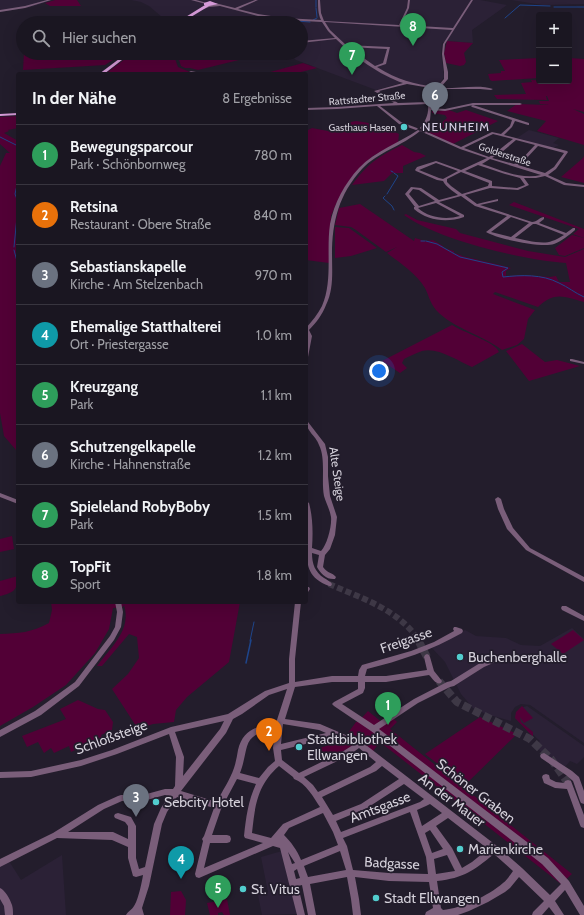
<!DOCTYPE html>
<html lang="de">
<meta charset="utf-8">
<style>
body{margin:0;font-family:Cabin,sans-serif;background:#27232e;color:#f1f3f6}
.controls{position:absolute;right:12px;top:12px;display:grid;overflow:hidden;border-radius:4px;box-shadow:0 4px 16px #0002}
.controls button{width:36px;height:36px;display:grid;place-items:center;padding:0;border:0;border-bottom:1px solid #38353f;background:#1a1621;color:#f1f3f6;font:20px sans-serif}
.you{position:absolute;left:379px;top:371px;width:14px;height:14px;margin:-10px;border:3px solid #fff;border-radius:50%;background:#1a73e8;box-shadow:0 0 0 6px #1a73e833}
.badge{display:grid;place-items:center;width:26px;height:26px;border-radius:50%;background:#52cdce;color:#fff;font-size:13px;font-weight:700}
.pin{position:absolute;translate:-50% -33px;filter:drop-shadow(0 1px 2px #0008)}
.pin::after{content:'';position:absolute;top:21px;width:14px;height:12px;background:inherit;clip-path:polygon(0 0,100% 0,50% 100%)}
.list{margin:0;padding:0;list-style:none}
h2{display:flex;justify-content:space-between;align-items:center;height:52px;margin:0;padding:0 16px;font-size:17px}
h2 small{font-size:13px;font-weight:400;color:#9f9fa5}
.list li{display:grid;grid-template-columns:26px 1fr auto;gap:12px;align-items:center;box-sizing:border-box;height:60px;padding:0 16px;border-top:1px solid #38353f}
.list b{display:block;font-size:15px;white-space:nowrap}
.list p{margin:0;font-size:13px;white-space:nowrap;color:#9f9fa5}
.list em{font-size:13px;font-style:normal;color:#9f9fa5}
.icon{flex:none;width:22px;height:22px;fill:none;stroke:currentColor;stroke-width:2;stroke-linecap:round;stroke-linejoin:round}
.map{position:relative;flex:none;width:584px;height:915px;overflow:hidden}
.search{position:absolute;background:#1a1621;box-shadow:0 4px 16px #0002;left:16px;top:16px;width:292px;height:44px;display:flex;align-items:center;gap:10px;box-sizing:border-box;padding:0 14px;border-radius:22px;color:#9f9fa5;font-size:15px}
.panel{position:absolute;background:#1a1621;box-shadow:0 4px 16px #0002;left:16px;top:72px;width:292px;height:532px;border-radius:4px}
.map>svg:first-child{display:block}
.built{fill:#2b2136}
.green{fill:#520036}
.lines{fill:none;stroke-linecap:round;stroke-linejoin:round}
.stream-far1{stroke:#1e458b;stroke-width:1}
.stream{stroke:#1e458b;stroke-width:1.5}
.minor-tunnel-far1{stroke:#3e3846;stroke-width:6;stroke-dasharray:6 3;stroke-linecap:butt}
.minor-tunnel{stroke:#3e3846;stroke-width:8;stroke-dasharray:8 3.5;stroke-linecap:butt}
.minor{fill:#7a5e7a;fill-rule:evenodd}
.major{fill:#d59ad7;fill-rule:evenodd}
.poi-dot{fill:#52cdce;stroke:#231d2c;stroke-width:1.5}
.labels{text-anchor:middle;stroke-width:3.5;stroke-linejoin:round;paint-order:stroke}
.far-street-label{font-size:10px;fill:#d4d0da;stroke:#231d2c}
.far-poi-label{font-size:10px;fill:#d4d0da;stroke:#231d2c;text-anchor:end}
.far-quarter-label{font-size:12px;letter-spacing:1px;fill:#d9d0e6;stroke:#231d2c}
.street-label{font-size:12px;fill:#d4d0da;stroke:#231d2c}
.near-street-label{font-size:14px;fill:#d4d0da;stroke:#231d2c}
.near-poi-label{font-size:14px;fill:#d4d0da;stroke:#231d2c;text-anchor:start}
</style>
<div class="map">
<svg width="584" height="915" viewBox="0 0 584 915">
<rect width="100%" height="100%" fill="#231d2c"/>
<g class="built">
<path d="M0,0h53l-22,7 -31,5z"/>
<path d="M131,0h349l27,5 -35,25 1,13 -26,-2 -5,2 -1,11 3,23 -5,8 -4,2 -30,-5 -29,8 -80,-30 -5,-4 -29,2 -101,-5h140v-30h-132l-20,-17 -8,-4z"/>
<path d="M511,0h73v4l-41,1z"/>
<path d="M529,130l30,8 -6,5 6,2 -6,3 -36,-10z"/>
<path d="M572,628l12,11v104l-54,-38 -9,-1 -6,3 -4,6v8l-25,-7 -13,-6 -12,-14 -16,-32 -13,-14 33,-18 11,6 30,2 15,7 19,1z"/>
<path d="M527,706l57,40v11l-7,7 -7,-3 -6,7 -21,-14 -8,-9 5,-4 -25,-23 1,-5 4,-5z"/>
<path d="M282,851l16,63 -36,1 -4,-20 10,-3 -7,-35z"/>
<path d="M62,855l4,60h-66v-53l7,-4 14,22z"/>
</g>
<g class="green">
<path d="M55,0h22l4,6h-31l-5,-3z"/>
<path d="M447,41l26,2 -9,10 2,9 -2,3 -4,1 -14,-3 -2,-10z"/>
<path d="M24,53h99l-18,12 -82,5z"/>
<path d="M133,53l28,1 13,2 4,11 12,5 -5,2h-80z"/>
<path d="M186,56l61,2 -49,12 -8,-2h-5l-4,-2 -3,-9z"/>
<path d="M539,58v20l-47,3 -2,-1 -2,-6 13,-1v-2h4l-6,-11z"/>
<path d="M569,58l15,1v48l-8,-1 8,1v5l-11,-3 11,5v31l-47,-14 9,-10 -39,-10 10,-7 32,1 -9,-1 -1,-3h10l-2,-5h-1l1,4 -50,-1 -3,-4 32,-1 -5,-11 11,-1 -1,-2 38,1z"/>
<path d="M303,63l14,5 -24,6h-30z"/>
<path d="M449,110l8,3 9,-3 32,11 -45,23 -26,-12 -1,-4 12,2 4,-3 -3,-2 8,-7 -2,-3 -13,-2v-2z"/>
<path d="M18,116v12l-10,2 1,1 -5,2 14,8v317l-2,-8 -12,-14 -4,-23v-247l6,-13h4l-10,-9v-27z"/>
<path d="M356,121l13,2 8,5 6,-2 16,8 -1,9 -25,13 -11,10 -26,38 -5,12 -2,47 -23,-3v-129l6,-3 21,4 4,-3 8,1 6,-8z"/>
<path d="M402,145l12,7 6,1 6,3 -23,10v7h-11l-8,8 -32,4c15,-21 27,-29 50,-40z"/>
<path d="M584,156v27l-23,-6 22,-19z"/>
<path d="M514,202l70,27v9l-11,-4 6,-5 -70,-24z"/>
<path d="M360,204l54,37 1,-3 10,3 8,-1 10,6 1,2 10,3v2l7,2 1,1 42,10 7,2 -5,3v5l17,-1 27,2 6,-1 3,6h11l-4,-19c-43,-3 -128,-23 -162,-48l2,-1 11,6 39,9 4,4 68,18 37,6 19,-8v53c-20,-5 -29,-11 -46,5l-43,-15 -2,2 42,16 -7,9 -4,20 -7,6 -15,5c-21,-16 -48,-21 -66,-40 -6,-7 -7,-14 -11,-22 -9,-15 -25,-25 -38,-35l10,-6 -11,5 -30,-22 -5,-3 -16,-2 4,-17z"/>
<path d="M335,227l14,1 28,20 -26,8 -16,2z"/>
<path d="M572,235l12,3v10l-19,8 -6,-1 -4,-7z"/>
<path d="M452,325c10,7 44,17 47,27l-27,15c-14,-6 -34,-20 -50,-16 -6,2 -12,5 -18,8l-2,4 5,5 -7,5 -18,-12z"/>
<path d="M522,344l23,18 12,-2 23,6 -51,15 -23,-30z"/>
<path d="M12,536l2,13 -14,3v-13z"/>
<path d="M18,576c0,14 -5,17 -18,20v-15z"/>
<path d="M51,602h189l-11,60 -42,35 -11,13 -2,12 -21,2 -15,5 -26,-40 16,-15 11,-16 -2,-21 -8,-3 -27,32h-5c14,-19 35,-36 27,-61l-1,2 -10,1 -4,21 -14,24 -29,32 -33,22 -33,19v-92c19,-1 31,-1 49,-11l3,-13z"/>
<path d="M573,630l11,10 -21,14 -12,-10z"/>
<path d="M78,700l20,9 7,1 8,12 -1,8 -11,5 1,2 -31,15 -2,-6 -15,7 -3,-5 -7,5 -6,-11 -11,5 -5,-11 44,-17 -6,-10z"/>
<path d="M522,706l11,12 -9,5 -4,-6 1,5 12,10v5l-18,-19 1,-6z"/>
<path d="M368,711l16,13 9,-6 4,4 -7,7 182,145 -11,10 -181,-142 -7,9 -25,-18 8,-11h2z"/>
<path d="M480,717l37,17 -52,51 -40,-31z"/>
<path d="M346,740l10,4 -33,18 -7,-13z"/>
<path d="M181,891l5,9 -1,15h-15l1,-23z"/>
<path d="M227,899l3,16h-6l-2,-3 -4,1v2h-8l-3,-12z"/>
</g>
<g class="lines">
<g class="stream-far1">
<path d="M316,0v7"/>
<path d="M554,7h30"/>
<path d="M316,8l1,9"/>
<path d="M505,18l15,-13 30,1"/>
<path d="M313,20l4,-2"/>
<path d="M272,23l-3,-4 41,3"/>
<path d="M0,137l18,9"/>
<path d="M391,171l2,1"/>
<path d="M387,194l11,-18 -4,-3"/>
<path d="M385,196l-2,2 9,8 2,4"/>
<path d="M17,215l1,-13 -3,-8 3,-13"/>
<path d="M421,241h4"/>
<path d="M426,241l11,3 23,13 48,11 -6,4 1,5c18,-2 39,-3 56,6 9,4 16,10 25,14"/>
<path d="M14,247l3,-30"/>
<path d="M14,250l4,15"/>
<path d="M250,641l4,-19"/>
</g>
<path class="stream" d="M246,663l5,-23"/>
<path class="minor-tunnel-far1" d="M329,584c32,14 71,26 90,57"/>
<g class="minor-tunnel">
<path d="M418,640l9,17"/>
<path d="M439,681l18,21 73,37 21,20 17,24"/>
</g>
<g class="minor">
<path d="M47,0h4l-26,8 -25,4v-2l25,-4z"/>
<path d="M191,0h5l11,3 -1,1z"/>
<path d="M255,0h3l-20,9 20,5 26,4 37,2c-3,-6 -3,-13 -3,-20h2l1,13 3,8 75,4 8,-17 1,-8h2l-1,8 -8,17 52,3 18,-28h2l-28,44 -1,10 4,18v7l-8,9c16,1 39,-4 53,1l-2,1 -11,-1h-41c-5,7 -9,11 -7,19l13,1 28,-6h47l2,1 -2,1h-47l-28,6 -14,-1 -1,10 -6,8 2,2 -1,1 36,16 31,-15 9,2 9,-8 2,-6 -40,-13 -1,-1 2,-1 56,18v2h-1l-13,-4 -3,6 -8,8 63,16 1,1 -12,17 -8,6 18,8 18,2v2l-20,-2 -19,-9 -9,2h-12l5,7 -11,5 -28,-2 -25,7 12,9 21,-5v2l-18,4 52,17c5,0 8,-5 12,-5v2l-5,4 27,10 7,-5h2v2c-6,5 -13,11 -21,14 -12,4 -57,-5 -68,-12l21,-16 -32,-10 -14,-10 -22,6 25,13v2c-17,6 -36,4 -50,-8v-2h1l-10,-13 6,-7 10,1 18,12 19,-5c-5,-4 -12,-8 -15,-14l-6,-1 -21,-9 -1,-1 2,-3 19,-6 25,9 26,-12 -27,-9 -40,-18c-18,15 -42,21 -58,38 -23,25 -30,53 -30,85 0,17 2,35 -6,51 -4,10 -10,18 -17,25l3,6 -4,21 -2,1v-14l2,-8 -2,-3v-5c6,-7 12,-14 16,-22 11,-25 4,-55 8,-82 4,-21 15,-41 29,-56 16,-17 40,-25 59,-38l2,1 2,-1 -2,-2c6,-8 9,-14 8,-24l-48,2 21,16 16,6 1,1 -2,1 -17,-6 -22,-18 -40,3 -31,1v-2l31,-1 57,-4 -20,-12 29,-8c-23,-8 -49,-26 -67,-44l-35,4v-2l34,-3 -7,-7 -6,-9 -38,-2 -26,-4 -38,-10 -11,1 -8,3 -1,-1 9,-4h7h-2l1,-2 20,5zM325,22l127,8 -9,14 -1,10 2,18v7l-7,8c-24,-3 -39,-7 -60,-20l9,-3 4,-17 -44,-2 -16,-15zM348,47l39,2 -4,14 -8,3zM407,84l29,5 -7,8 -1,5 -30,1 -19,-12zM493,134l20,5 -14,11 -10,7 -25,-9zM516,140l19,5 -14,15 -7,4 -22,-6 10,-6zM538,146l26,7 -10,14 -9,6 -27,-8 5,-3zM490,159l51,16c-20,5 -40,-5 -59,-11zM436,163l22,8 -15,8 -4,-1 -20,-8zM478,165l27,9 15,4 5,7 -8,3 -25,-2v-5l-27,-10zM461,172l28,11 -1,3 -26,8 -11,-8 -4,-4v-3zM413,189l6,1 16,11 -16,5 -10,-12zM436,203l24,13c-14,4 -31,2 -42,-8zM511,217l18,6 -18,14 -20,-5zM533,224h3l28,11c-4,2 -8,5 -12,6 -9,4 -27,-1 -37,-3z"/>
<path d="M191,71l10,2 1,1 -12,-1 -1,-1z"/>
<path d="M570,359h2l12,3v2l-14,-3z"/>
<path d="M306,421l2,1 17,22 3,13v19l2,20 7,21 -2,18 -5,14 -5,6 -2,12c5,7 9,5 13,10l-1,2c-8,1 -14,-5 -18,-12l2,-12 -7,-2c0,11 3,19 12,25 3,2 6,3 8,6l-1,2h-2c-26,-10 -22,-27 -22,-50 0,-11 -1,-23 -1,-35l3,2c4,15 4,30 3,45l9,3c6,-6 11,-25 10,-34 -1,-7 -5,-14 -7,-21 -3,-15 2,-37 -5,-51 -3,-9 -13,-14 -13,-24z"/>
<path d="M0,493l18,7v4l-18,-7z"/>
<path d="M498,497l3,2 3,10 9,19 17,20 54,29v5l-58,-32 -19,-21 -9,-20 -3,-10z"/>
<path d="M306,587h3l1,2 -2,3h-2z"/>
<path d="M115,602h6l2,10 -2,15 -7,13 -35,46 -38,29 -41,22v-7l35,-19 40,-29 35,-46 5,-9 2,-15z"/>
<path d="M295,602h6l-6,57v23l37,-6h26l1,-6 3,-5 49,-14 23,-9 20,-11 -1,-2 1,-2h2l6,2 1,2 -1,2c-30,17 -62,28 -95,36l-2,7h21l41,-6 -3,-13 1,-2 2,-1 2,1 1,2 4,14 8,10 -1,2c-5,2 -8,-4 -12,-8l-43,7h-21v6l-2,5 -21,11 32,21 40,-26 33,-17 4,-1 29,-18 16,-7 2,-1 2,1 1,2 -1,2 -16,7 -30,19 -4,1 -32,16 -39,26 169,129 21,23 15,25v9h-4l-15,-25 -10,11 9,14h-9l-6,-8 -7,8h-10l1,-3 11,-11 -25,-24 -9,11 -5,4 -17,10 -19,9 -11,4h-33l1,-3 7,-4 -4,-26 -40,-1 -34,-4 4,22 2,16h-8l-2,-16 -4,-22 -37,7 6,31h-8l-6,-30 -4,1 7,29h-8l-17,-67 -7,-2 -74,32 -3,-1 -1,-3 8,-33 -1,-2 2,-3 10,-28 -37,-11 -10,15 -5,12 -13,62 -7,22 2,7h-18c2,-4 6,-5 8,-9 4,-5 8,-24 9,-31l-7,2 -3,-1 -5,-18v-11l-16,-7 -55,-2 -57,29v-8l53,-26 45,-28 20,-9 3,-1h22l22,-6h8l2,-3 1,-29 -7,-23 -52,20 -36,12 -50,11 -31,1v-6l31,-1 50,-11 31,-10 59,-23 57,-13 37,-23 24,-8v-24zM332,682h26v7l-24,13 -2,2 2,2 37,25 171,133 19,20 -11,11 -28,-27 -25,-22 -135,-104 -42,-18 -35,-5 10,-32zM287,689l-11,34c-18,3 -33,6 -38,27 -1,6 -2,12 -4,18 -4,12 -12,23 -17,34l-36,-11 45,-58 7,-14 9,-5 27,-19zM224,721l-4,8 -37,47 1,-19 -9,-25zM283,724l36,6 7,3 -45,11zM275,729l-2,19 2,13 -7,6 -9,11 -19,-5c10,-26 0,-38 35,-44zM334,737l19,8 -11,7 -43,21 -17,-13 -1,-10zM359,748l17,14 -6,5 -52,25 -5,-7 -9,-8 44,-21zM279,766l14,11 1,2c12,4 20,19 26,28l-37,17 -12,14 -19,-5c3,-27 5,-48 27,-67zM382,766l17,13 -38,25 -28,11 -11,-18 54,-26zM237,779l19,5c-8,17 -10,34 -12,52l1,2 18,5 -59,25 6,-25h17l3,-1 1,-3 -1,-3 -3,-1h-15l9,-26zM404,784l20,15 -4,3 -79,30 -5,-11 31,-13zM165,795l4,1 -8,12 -7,16 -9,43 -6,2 -3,-11v-32l-5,-9 -13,-4 -3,1 -1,2 1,2 10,4 3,4v13l-15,-7h-45l36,-23 18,-8h21zM430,804l12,9 -20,13 -5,-16 9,-4zM410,812l16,45 2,17 -39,-1 -36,-3 -6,-24 -4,-8zM323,813l10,19 5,13 -37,15c-4,-10 -10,-18 -17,-25l5,-7zM448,818l40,31 -16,13 -10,6 -10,-20 -16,-22zM430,830l13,19 -11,4 -7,-20zM340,851l6,19 -38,7 -4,-11zM288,852l7,11 -3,1zM494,854l19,17c-3,4 -6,9 -10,12 -15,13 -41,25 -60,27l-2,-2 -4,-27c27,-3 36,-10 57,-27zM447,855l8,16 -19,3 -2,-15zM297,869l3,9 -4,1 -2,-8z"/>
<path d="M562,606h4l18,10v5l-22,-11 -1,-2z"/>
<path d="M544,753l28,18 7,6 5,14v13l-3,-1 -1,-2 -7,-20 -7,-6 -25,-17 -1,-2 1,-2z"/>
<path d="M546,774l3,1 1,4 6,3 8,1 1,-2 3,-1 3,1 13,34v13l-3,-1 -1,-2 -13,-36 -12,-1 -11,-5 -2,-6 1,-2z"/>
<path d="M0,888c5,2 10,11 12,17 1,3 1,7 1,10h-8l-1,-9 -4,-7z"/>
</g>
<g class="major">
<path d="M210,1l8,3 -9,2 -28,17h-5l29,-18h-1v-2z"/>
<path d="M127,53h4l-27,21h-5z"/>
<path d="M18,113v2l-18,1v-2z"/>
</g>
</g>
<g class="poi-dot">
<circle cx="404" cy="127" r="4"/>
<circle cx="460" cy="657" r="4"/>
<circle cx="299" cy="747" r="4"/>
<circle cx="156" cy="802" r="4"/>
<circle cx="460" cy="849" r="4"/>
<circle cx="243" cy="889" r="4"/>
<circle cx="376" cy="898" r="4"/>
</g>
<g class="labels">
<g class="far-street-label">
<text transform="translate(367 98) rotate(-5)" y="4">Rattstadter Straße</text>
<text transform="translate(505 154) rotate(18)" y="4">Golderstraße</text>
</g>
<g class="far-poi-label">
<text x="396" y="131">Gasthaus Hasen</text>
</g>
<g class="far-quarter-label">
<text x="456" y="131">NEUNHEIM</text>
</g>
<g class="street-label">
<text transform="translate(337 474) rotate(82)" y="4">Alte Steige</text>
</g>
<g class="near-street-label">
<text transform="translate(406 640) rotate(-19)" y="5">Freigasse</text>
<text transform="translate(111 737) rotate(-20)" y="5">Schloßsteige</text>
<text transform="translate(476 791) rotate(38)" y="5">Schöner Graben</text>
<text transform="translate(452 800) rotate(37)" y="5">An der Mauer</text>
<text transform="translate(380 807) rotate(-21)" y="5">Amtsgasse</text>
<text transform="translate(392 863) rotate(3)" y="5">Badgasse</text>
</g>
<g class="near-poi-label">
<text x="468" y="662">Buchenberghalle</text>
<text x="307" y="744">Stadtbibliothek<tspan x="307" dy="16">Ellwangen</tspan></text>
<text x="164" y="807">Sebcity Hotel</text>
<text x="468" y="854">Marienkirche</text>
<text x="251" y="894">St. Vitus</text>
<text x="384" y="903">Stadt Ellwangen</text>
</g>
</g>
</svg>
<div class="controls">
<button>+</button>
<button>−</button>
</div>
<div class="you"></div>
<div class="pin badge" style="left:388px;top:725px;background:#2e9e5b">1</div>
<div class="pin badge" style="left:269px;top:751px;background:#e8710a">2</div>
<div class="pin badge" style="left:136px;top:817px;background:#6b7280">3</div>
<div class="pin badge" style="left:181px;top:879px;background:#0f9aa8">4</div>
<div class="pin badge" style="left:218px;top:908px;background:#2e9e5b">5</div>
<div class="pin badge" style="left:435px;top:115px;background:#6b7280">6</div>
<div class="pin badge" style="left:352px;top:75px;background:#2e9e5b">7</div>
<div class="pin badge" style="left:413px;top:46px;background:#2e9e5b">8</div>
<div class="search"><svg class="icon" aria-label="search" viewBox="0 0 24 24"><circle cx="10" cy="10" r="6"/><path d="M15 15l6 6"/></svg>Hier suchen</div>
<section class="panel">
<h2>In der Nähe<small>8 Ergebnisse</small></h2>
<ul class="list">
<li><span class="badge" style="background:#2e9e5b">1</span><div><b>Bewegungsparcour</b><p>Park · Schönbornweg</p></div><em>780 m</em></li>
<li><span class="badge" style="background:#e8710a">2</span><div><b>Retsina</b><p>Restaurant · Obere Straße</p></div><em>840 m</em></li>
<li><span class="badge" style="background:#6b7280">3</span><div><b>Sebastianskapelle</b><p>Kirche · Am Stelzenbach</p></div><em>970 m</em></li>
<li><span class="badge" style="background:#0f9aa8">4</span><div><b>Ehemalige Statthalterei</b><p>Ort · Priestergasse</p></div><em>1.0 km</em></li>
<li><span class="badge" style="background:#2e9e5b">5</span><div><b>Kreuzgang</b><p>Park</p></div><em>1.1 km</em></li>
<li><span class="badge" style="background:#6b7280">6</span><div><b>Schutzengelkapelle</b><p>Kirche · Hahnenstraße</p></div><em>1.2 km</em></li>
<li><span class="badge" style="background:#2e9e5b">7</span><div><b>Spieleland RobyBoby</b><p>Park</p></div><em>1.5 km</em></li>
<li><span class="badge" style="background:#2e9e5b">8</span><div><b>TopFit</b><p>Sport</p></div><em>1.8 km</em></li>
</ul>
</section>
</div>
